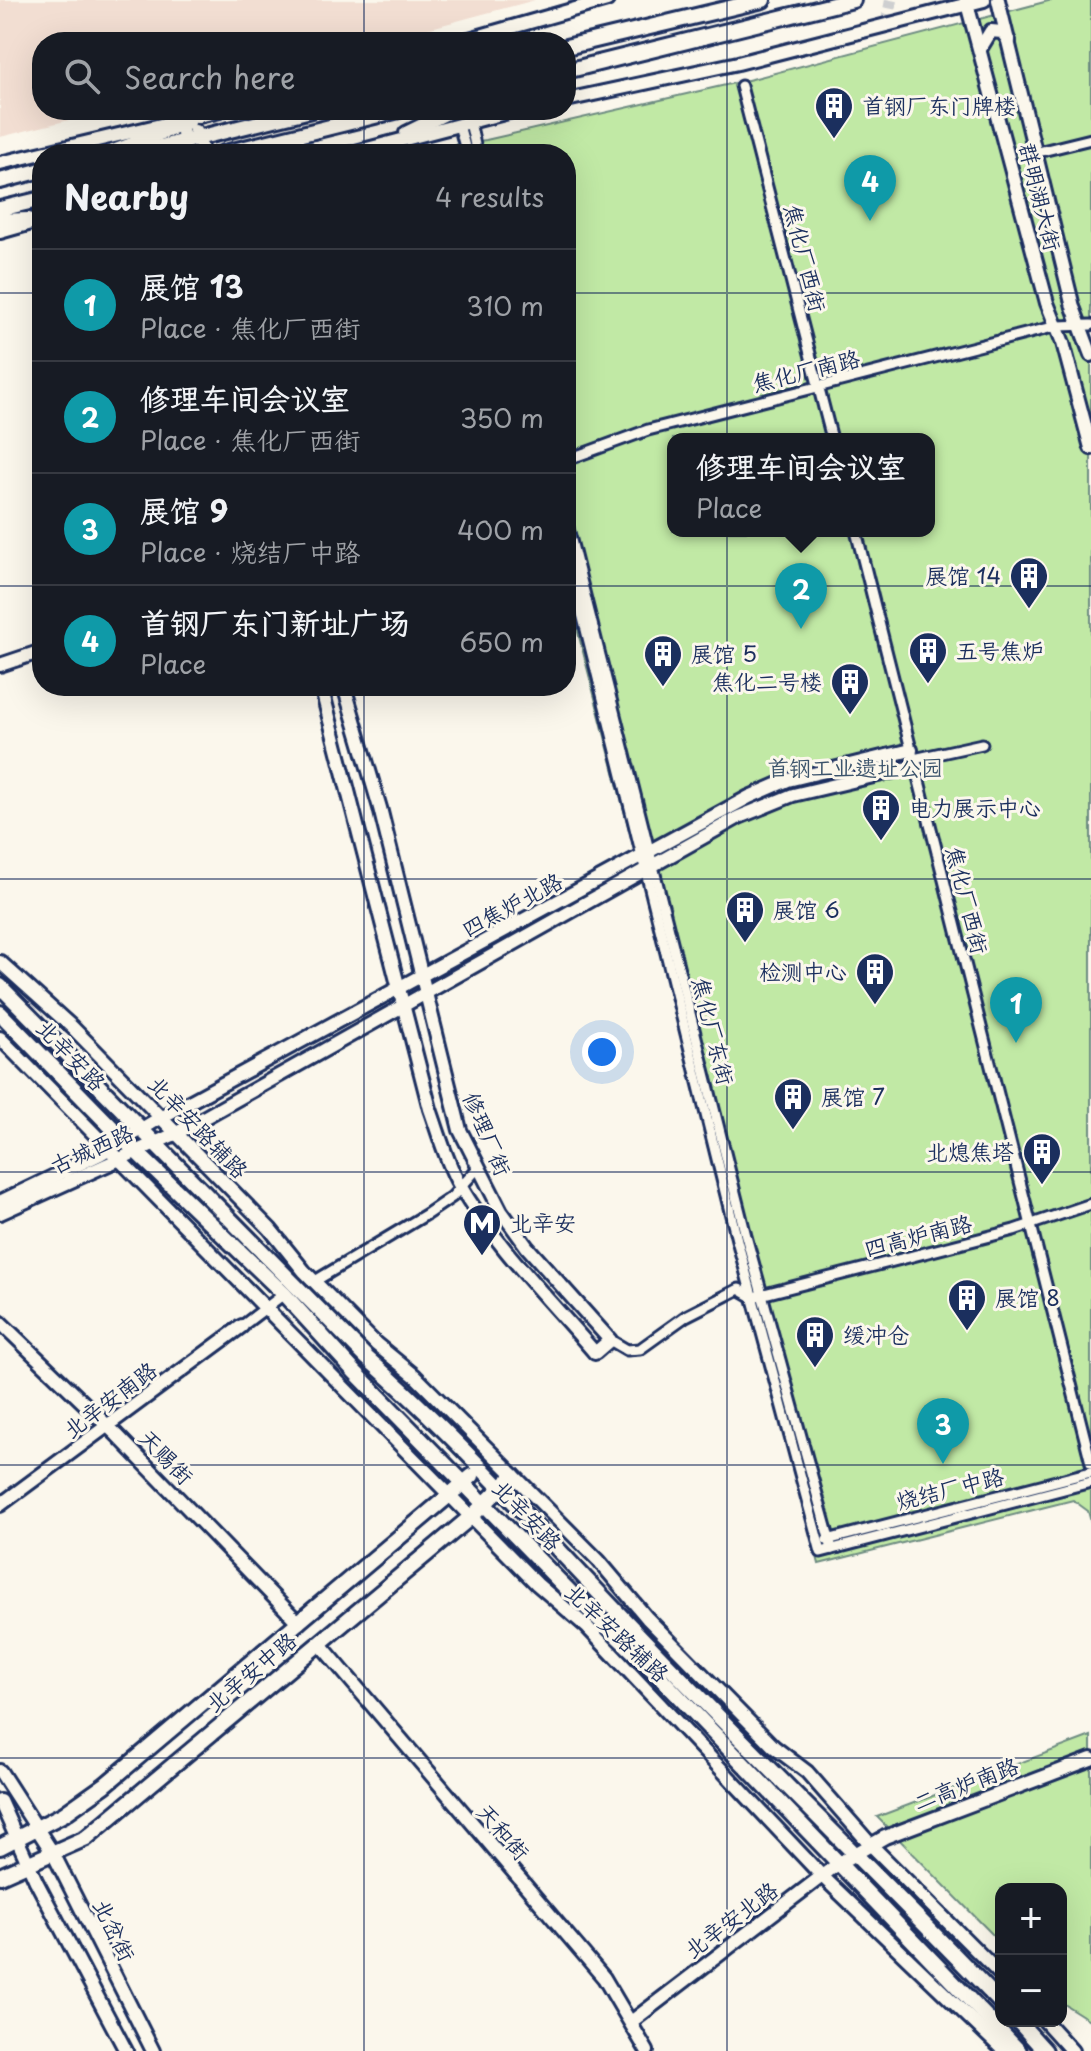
<!DOCTYPE html>
<meta charset="utf-8">
<style>
body{margin:0;font-family:"Playpen Sans","LXGW WenKai TC",sans-serif;background:#242831;color:#f1f3f6}
.controls{position:absolute;right:24px;bottom:24px;display:grid;overflow:hidden;border-radius:16px;box-shadow:0 8px 32px #0002}
.controls button{width:72px;height:72px;display:grid;place-items:center;padding:0;border:0;border-bottom:2px solid #363941;background:#171b24;color:#f1f3f6;font:40px sans-serif}
.you{position:absolute;left:602px;top:1052px;width:28px;height:28px;margin:-20px;border:6px solid #fff;border-radius:50%;background:#1a73e8;box-shadow:0 0 0 12px #1a73e833}
.badge{display:grid;place-items:center;width:52px;height:52px;border-radius:50%;background:#919bb2;color:#fff;font-size:26px;font-weight:700}
.pin{position:absolute;translate:-50% -66px;filter:drop-shadow(0 2px 4px #0008)}
.pin::after{content:'';position:absolute;top:42px;width:28px;height:24px;background:inherit;clip-path:polygon(0 0,100% 0,50% 100%)}
.popup{position:absolute;left:667px;top:433px;width:268px;height:104px;box-sizing:border-box;display:grid;place-content:center;border-radius:16px;background:#171b24;filter:drop-shadow(0 2px 6px #0005);font-size:26px;white-space:nowrap;color:#9ea1a6}
.popup b{font-size:30px;color:#f1f3f6}
.popup::after{content:'';position:absolute;left:50%;top:100%;margin-left:-16px;border:16px solid transparent;border-top-color:#171b24}
.list{margin:0;padding:0;list-style:none}
h2{display:flex;justify-content:space-between;align-items:center;height:104px;margin:0;padding:0 32px;font-size:34px}
h2 small{font-size:26px;font-weight:400;color:#9ea1a6}
.list li{display:grid;grid-template-columns:52px 1fr auto;gap:24px;align-items:center;box-sizing:border-box;height:112px;padding:0 32px;border-top:2px solid #363941}
.list b{display:block;font-size:30px;white-space:nowrap}
.list p{margin:0;font-size:26px;white-space:nowrap;color:#9ea1a6}
.list em{font-size:26px;font-style:normal;color:#9ea1a6}
.icon{flex:none;width:44px;height:44px;fill:none;stroke:currentColor;stroke-width:2;stroke-linecap:round;stroke-linejoin:round}
.map{position:relative;flex:none;width:1091px;height:2051px;overflow:hidden}
.search{position:absolute;background:#171b24;box-shadow:0 8px 32px #0002;left:32px;top:32px;width:544px;height:88px;display:flex;align-items:center;gap:20px;box-sizing:border-box;padding:0 28px;border-radius:32px;color:#9ea1a6;font-size:30px}
.panel{position:absolute;background:#171b24;box-shadow:0 8px 32px #0002;left:32px;top:144px;width:544px;height:552px;border-radius:32px}
.map>svg:first-child{display:block}
.built{fill:#f2ded2}
.green{fill:#c1e9a5;stroke:#6e8c82;stroke-width:2;fill-rule:evenodd}
.lines{fill:none;stroke-linecap:round;stroke-linejoin:round}
.secondary-tunnel{stroke:#cecfd0;stroke-width:12;stroke-dasharray:12 6;stroke-linecap:butt}
.street-casing{stroke:#1b2f5e;stroke-width:15}
.secondary-casing{stroke:#1b2f5e;stroke-width:18}
.primary-casing{stroke:#1b2f5e;stroke-width:20}
.street{stroke:#fbf7ec;stroke-width:9}
.secondary{stroke:#fbf7ec;stroke-width:12}
.primary{stroke:#fbf7ec;stroke-width:14}
.grid{fill:none;stroke:#1b2f5e;stroke-width:2;stroke-opacity:0.55}
.labels{text-anchor:middle;stroke-width:6;stroke-linejoin:round;paint-order:stroke}
.poi-label{font-size:22px;fill:#1b2f5e;stroke:#fbf7ec;text-anchor:start}
.street-label{font-size:22px;fill:#1b2f5e;stroke:#fbf7ec}
.park-label{font-size:22px;fill:#3c546c;stroke:#fbf7ec}
</style>
<div class="map">
<svg width="1091" height="2051" viewBox="0 0 1091 2051">
<rect width="100%" height="100%" fill="#fbf7ec"/>
<filter id="ink" filterUnits="userSpaceOnUse"><feTurbulence type="fractalNoise" baseFrequency=".0125" numOctaves="2"/><feDisplacementMap in="SourceGraphic" scale="16" xChannelSelector="R" yChannelSelector="G"/><feConvolveMatrix kernelMatrix="1 2 1 2 8 2 1 2 1" color-interpolation-filters="sRGB"/></filter>
<g filter="url(#ink)">
<path class="built" d="M0,0h535l-156,42h-337v68h68l-110,27z"/>
<g class="green">
<path d="M1052,0h39v1522l-3,-11 -15,-11 -254,64 -253,-978v-432h-118l-9,-7 47,-7 266,-61zM673,439h256v92h-256z"/>
<path d="M1091,1736v285l-30,-19v-113h-60v54l-124,-126z"/>
</g>
<g class="lines">
<path class="secondary-tunnel" d="M886,26l5,-26"/>
<defs>
<g id="street">
<path d="M741,86l91,353"/>
<path d="M470,122l7,32"/>
<path d="M459,125l8,29"/>
<path d="M1034,153l57,-14"/>
<path d="M566,460l82,-30 409,-104 34,-1"/>
<path d="M566,520l180,716 86,313"/>
<path d="M856,531l235,932"/>
<path d="M566,549l171,691 84,312 270,-70"/>
<path d="M914,759l68,-15"/>
<path d="M315,1281l112,-67 25,-17 25,-28"/>
<path d="M242,1326l42,-32"/>
<path d="M610,1340l17,10 13,-1 46,-33 53,-27 14,8 261,-67 77,-26"/>
<path d="M827,1540l264,-68"/>
</g>
<g id="secondary">
<path d="M966,0l81,303 16,40 28,105"/>
<path d="M998,0l75,307 18,48"/>
<path d="M459,42l148,-42"/>
<path d="M980,49l11,-18 11,1 7,9"/>
<path d="M566,100l172,-37 246,-63"/>
<path d="M195,131l9,23"/>
<path d="M183,133l2,21"/>
<path d="M406,133l47,-23"/>
<path d="M105,154l84,-31"/>
<path d="M348,154l168,-44"/>
<path d="M0,163l220,-52"/>
<path d="M0,220l29,-1"/>
<path d="M0,232l42,-12"/>
<path d="M0,665l42,-14"/>
<path d="M321,686l109,423c9,25 16,52 29,75 36,62 90,115 136,169l15,-13 -83,-93 -26,-36 -41,-81 -80,-322 -36,-122"/>
<path d="M0,962l72,65 198,202 34,42 72,73 39,32 184,185 48,57 127,129 33,25 64,73 130,130"/>
<path d="M0,1038l537,546 50,43 234,248 183,176"/>
<path d="M0,1202l100,-48 60,-36 589,-321 39,-17 123,-30"/>
<path d="M0,1213l175,-79 564,-317 54,-22 123,-29"/>
<path d="M0,1322l117,113 182,188"/>
<path d="M0,1505l242,-179"/>
<path d="M320,1644l284,334 43,73"/>
<path d="M0,1771l54,84 99,196"/>
<path d="M0,1801l36,80 90,170"/>
<path d="M1045,2021l27,30"/>
<path d="M631,2022l208,-159 46,-26 206,-78"/>
</g>
<g id="primary">
<path d="M566,47l197,-47"/>
<path d="M566,71l287,-71"/>
<path d="M116,154l45,-7 150,-37"/>
<path d="M221,154l178,-44"/>
<path d="M0,181l42,-11"/>
<path d="M0,209l42,-10"/>
<path d="M0,986l367,372c97,85 182,184 272,277 119,124 243,244 362,368"/>
<path d="M0,1013l124,127 160,154 70,77 217,222 86,81 362,377"/>
<path d="M0,1847l64,-33 41,-29 367,-309"/>
<path d="M0,1876l86,-38 386,-322 41,-40"/>
<path d="M1018,2021l27,30"/>
</g>
</defs>
<use href="#street" class="street-casing"/>
<use href="#secondary" class="secondary-casing"/>
<use href="#primary" class="primary-casing"/>
<use href="#street" class="street"/>
<use href="#secondary" class="secondary"/>
<use href="#primary" class="primary"/>
</g>
</g>
<path class="grid" d="M364,0v42M727,0v2051M364,110v44M0,293h42M566,293h525M0,586h42M566,586h525M364,686v1365M0,879h1091M0,1172h1091M0,1465h1091M0,1758h1091"/>
<defs>
<symbol id="building-pin" viewBox="-11 -11 22 30"><path d="M0 17L-7.5 6A9.5 9.5 0 1 1 7.5 6Z" fill="#1b2f5e" stroke="#fbf7ec"/><path d="M-4-6H4V6H1V3H-1V6H-4ZM-2.5-4.3h1.7v1.8h-1.7ZM.8-4.3h1.7v1.8H.8ZM-2.5-1h1.7V.8h-1.7ZM.8-1h1.7V.8H.8Z" fill="#fff"/></symbol>
<symbol id="metro-pin" viewBox="-11 -11 22 30"><path d="M0 17L-7.5 6A9.5 9.5 0 1 1 7.5 6Z" fill="#1b2f5e" stroke="#fbf7ec"/><path d="M-5.5 5V-5H-3L0 0L3-5H5.5V5H3V-.5L0 4L-3-.5V5Z" fill="#fff"/></symbol>
</defs>
<g fill-rule="evenodd">
<use href="#building-pin" x="812" y="84" width="44" height="60"/>
<use href="#building-pin" x="1007" y="554" width="44" height="60"/>
<use href="#building-pin" x="906" y="629" width="44" height="60"/>
<use href="#building-pin" x="641" y="632" width="44" height="60"/>
<use href="#building-pin" x="828" y="660" width="44" height="60"/>
<use href="#building-pin" x="859" y="786" width="44" height="60"/>
<use href="#building-pin" x="723" y="888" width="44" height="60"/>
<use href="#building-pin" x="853" y="950" width="44" height="60"/>
<use href="#building-pin" x="771" y="1075" width="44" height="60"/>
<use href="#building-pin" x="1020" y="1130" width="44" height="60"/>
<use href="#metro-pin" x="460" y="1201" width="44" height="60"/>
<use href="#building-pin" x="945" y="1276" width="44" height="60"/>
<use href="#building-pin" x="793" y="1313" width="44" height="60"/>
</g>
<g class="labels">
<g class="poi-label">
<text x="862" y="114">首钢厂东门牌楼</text>
<text x="1001" y="584" text-anchor="end">展馆 14</text>
<text x="956" y="659">五号焦炉</text>
<text x="691" y="662">展馆 5</text>
<text x="822" y="690" text-anchor="end">焦化二号楼</text>
<text x="909" y="816">电力展示中心</text>
<text x="773" y="918">展馆 6</text>
<text x="847" y="980" text-anchor="end">检测中心</text>
<text x="821" y="1105">展馆 7</text>
<text x="1014" y="1160" text-anchor="end">北熄焦塔</text>
<text x="510" y="1231">北辛安</text>
<text x="995" y="1306">展馆 8</text>
<text x="843" y="1343">缓冲仓</text>
</g>
<g class="street-label">
<text transform="translate(1040 197) rotate(76)" y="8">群明湖大街</text>
<text transform="translate(805 258) rotate(76)" y="8">焦化厂西街</text>
<text transform="translate(806 371) rotate(-14)" y="8">焦化厂南路</text>
<text transform="translate(967 900) rotate(76)" y="8">焦化厂西街</text>
<text transform="translate(512 905) rotate(-28)" y="8">四焦炉北路</text>
<text transform="translate(713 1031) rotate(76)" y="8">焦化厂东街</text>
<text transform="translate(71 1055) rotate(46)" y="8">北辛安路</text>
<text transform="translate(198 1127) rotate(46)" y="8">北辛安路辅路</text>
<text transform="translate(487 1134) rotate(67)" y="8">修理厂街</text>
<text transform="translate(92 1149) rotate(-24)" y="8">古城西路</text>
<text transform="translate(918 1236) rotate(-14)" y="8">四高炉南路</text>
<text transform="translate(110 1400) rotate(-37)" y="8">北辛安南路</text>
<text transform="translate(166 1457) rotate(46)" y="8">天赐街</text>
<text transform="translate(950 1489) rotate(-14)" y="8">烧结厂中路</text>
<text transform="translate(527 1515) rotate(46)" y="8">北辛安路</text>
<text transform="translate(617 1633) rotate(43)" y="8">北辛安路辅路</text>
<text transform="translate(251 1672) rotate(-40)" y="8">北辛安中路</text>
<text transform="translate(966 1784) rotate(-21)" y="8">二高炉南路</text>
<text transform="translate(503 1832) rotate(49)" y="8">天和街</text>
<text transform="translate(731 1920) rotate(-37)" y="8">北辛安北路</text>
<text transform="translate(114 1930) rotate(64)" y="8">北岔街</text>
</g>
<g class="park-label">
<text x="855" y="776">首钢工业遗址公园</text>
</g>
</g>
</svg>
<div class="controls">
<button>+</button>
<button>−</button>
</div>
<div class="you"></div>
<div class="pin badge" style="left:1016px;top:1043px;background:#0f9aa8">1</div>
<div class="pin badge" style="left:801px;top:629px;background:#0f9aa8">2</div>
<div class="popup"><b>修理车间会议室</b>Place</div>
<div class="pin badge" style="left:943px;top:1464px;background:#0f9aa8">3</div>
<div class="pin badge" style="left:870px;top:221px;background:#0f9aa8">4</div>
<div class="search"><svg class="icon" aria-label="search" viewBox="0 0 24 24"><circle cx="10" cy="10" r="6"/><path d="M15 15l6 6"/></svg>Search here</div>
<section class="panel">
<h2>Nearby<small>4 results</small></h2>
<ul class="list">
<li><span class="badge" style="background:#0f9aa8">1</span><div><b>展馆 13</b><p>Place · 焦化厂西街</p></div><em>310 m</em></li>
<li><span class="badge" style="background:#0f9aa8">2</span><div><b>修理车间会议室</b><p>Place · 焦化厂西街</p></div><em>350 m</em></li>
<li><span class="badge" style="background:#0f9aa8">3</span><div><b>展馆 9</b><p>Place · 烧结厂中路</p></div><em>400 m</em></li>
<li><span class="badge" style="background:#0f9aa8">4</span><div><b>首钢厂东门新址广场</b><p>Place</p></div><em>650 m</em></li>
</ul>
</section>
</div>
